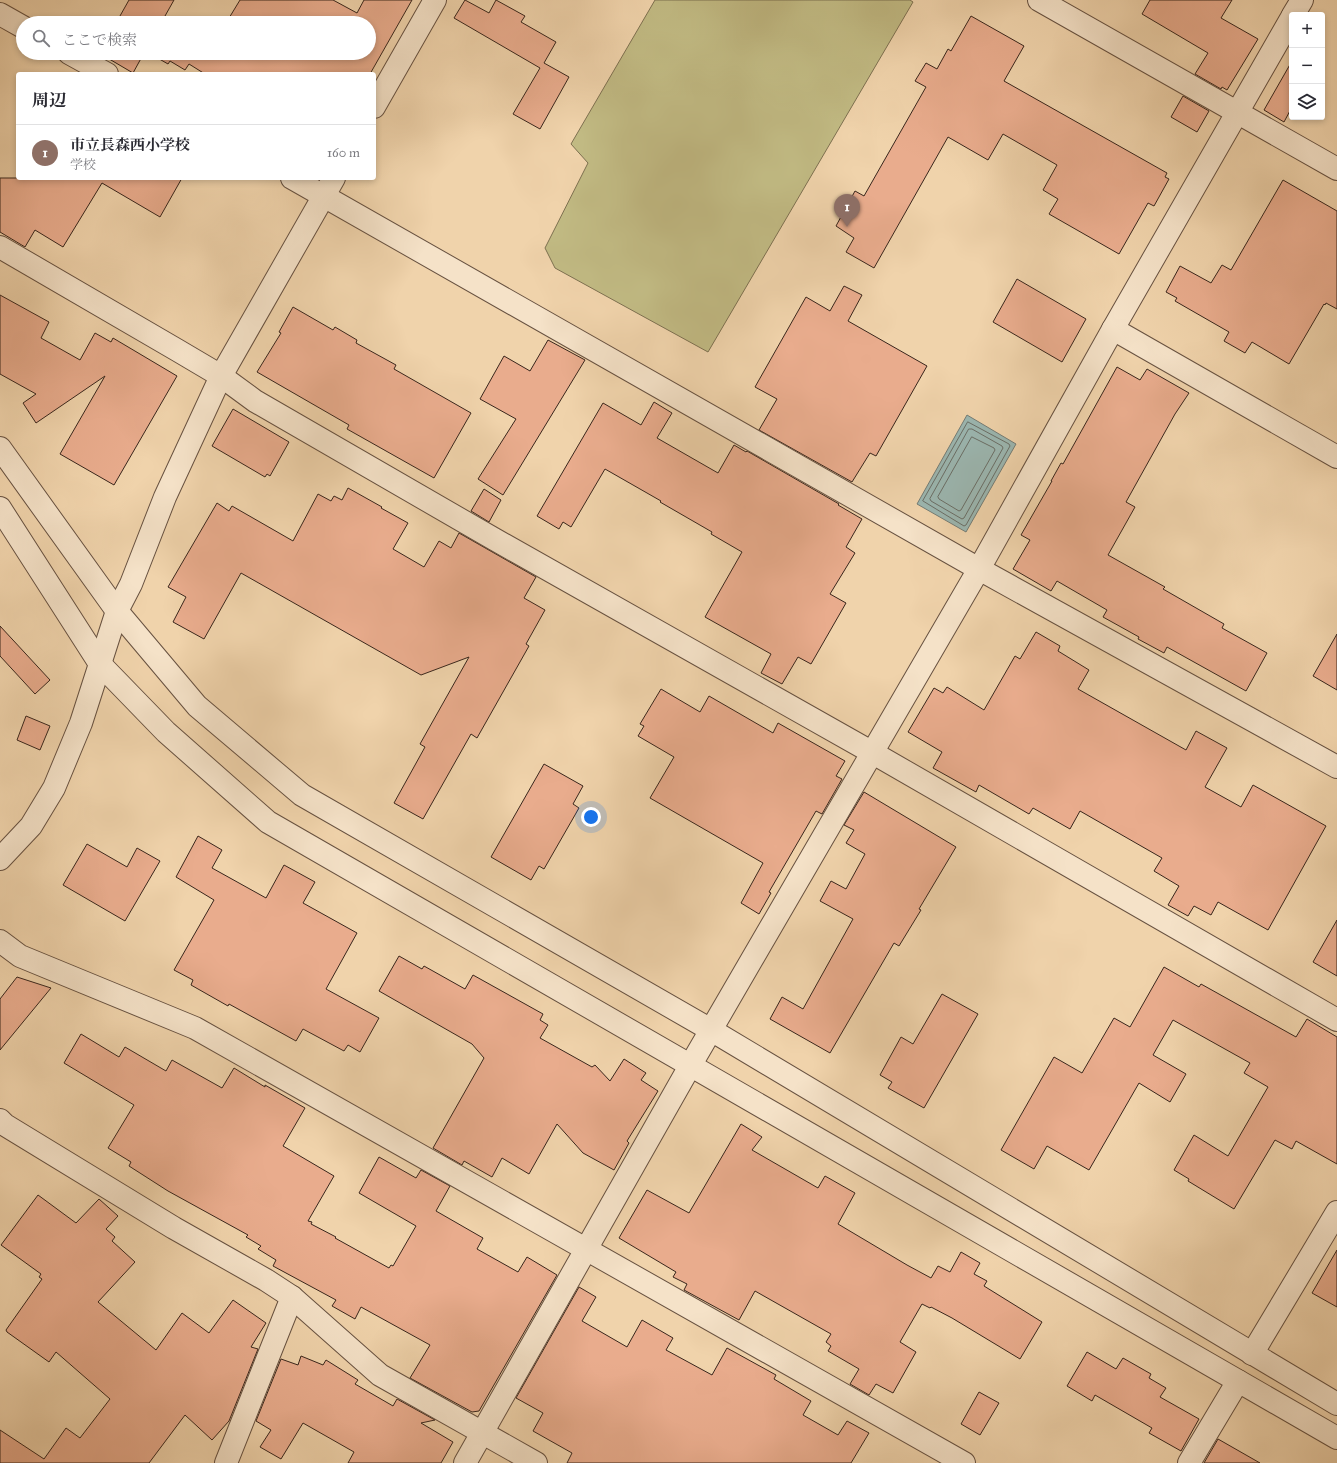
<!DOCTYPE html>
<html lang="ja">
<meta charset="utf-8">
<style>
body{margin:0;font-family:"IM FELL Great Primer","Noto Serif JP",serif;background:#f2f2f3;color:#2b2b33}
.controls{position:absolute;right:12px;top:12px;display:grid;overflow:hidden;border-radius:4px;box-shadow:0 2px 6px #0003}
.controls button{width:36px;height:36px;display:grid;place-items:center;padding:0;border:0;border-bottom:1px solid #e1e1e2;background:#fff;color:#2b2b33;font:20px sans-serif}
.you{position:absolute;left:591px;top:817px;width:14px;height:14px;margin:-10px;border:3px solid #fff;border-radius:50%;background:#1a73e8;box-shadow:0 0 0 6px #1a73e833}
.badge{display:grid;place-items:center;width:26px;height:26px;border-radius:50%;background:#8f2418;color:#fff;font-size:13px;font-weight:700}
.pin{position:absolute;translate:-50% -33px;filter:drop-shadow(0 1px 2px #0008)}
.pin::after{content:'';position:absolute;top:21px;width:14px;height:12px;background:inherit;clip-path:polygon(0 0,100% 0,50% 100%)}
.list{margin:0;padding:0;list-style:none}
h2{display:flex;justify-content:space-between;align-items:center;height:52px;margin:0;padding:0 16px;font-size:17px}
h2 small{font-size:13px;font-weight:400;color:#7c7c81}
.list li{display:grid;grid-template-columns:26px 1fr auto;gap:12px;align-items:center;box-sizing:border-box;height:56px;padding:0 16px;border-top:1px solid #e1e1e2}
.list b{display:block;font-size:15px;white-space:nowrap}
.list p{margin:0;font-size:13px;white-space:nowrap;color:#7c7c81}
.list em{font-size:13px;font-style:normal;color:#7c7c81}
.icon{flex:none;width:22px;height:22px;fill:none;stroke:currentColor;stroke-width:2;stroke-linecap:round;stroke-linejoin:round}
.map{position:relative;flex:none;width:1337px;height:1463px;overflow:hidden}
.search{position:absolute;background:#fff;box-shadow:0 2px 6px #0003;left:16px;top:16px;width:360px;height:44px;display:flex;align-items:center;gap:10px;box-sizing:border-box;padding:0 14px;border-radius:22px;color:#7c7c81;font-size:15px}
.panel{position:absolute;background:#fff;box-shadow:0 2px 6px #0003;left:16px;top:72px;width:360px;height:108px;border-radius:4px}
.map>svg:first-child{display:block}
.green{fill:#c1ba83;stroke:#7d7050}
.water{fill:#9bb6b0;stroke:#747c75}
.lines{fill:none;stroke-linecap:round;stroke-linejoin:round}
.shore{stroke:#6a6e66;stroke-width:1}
.building{fill:#e9ac8d;stroke:#39261c}
.minor-casing{stroke:#675140;stroke-width:24}
.tertiary-casing{stroke:#675140;stroke-width:24}
.minor{stroke:#f5e2c8;stroke-width:22}
.tertiary{stroke:#f5e2c8;stroke-width:22}
</style>
<div class="map">
<svg width="1337" height="1463" viewBox="0 0 1337 1463">
<rect width="100%" height="100%" fill="#f0d3ab"/>
<filter id="stains"><feTurbulence type="fractalNoise" baseFrequency=".005" numOctaves="4"/><feColorMatrix values="0 0 0 0 .2 0 0 0 0 .09 0 0 0 0 .02 0 0 0 .5 -.17"/></filter>
<radialGradient id="worn" r=".72"><stop offset=".6" stop-color="#630" stop-opacity="0"/><stop offset="1" stop-color="#630" stop-opacity=".3"/></radialGradient>
<path class="green" d="M655,0h255l3,2 -205,350 -153,-84 -10,-20 43,-85 -17,-19z"/>
<path class="water" d="M967,415l49,29 -50,88 -49,-28z"/>
<g class="lines">
<g class="shore">
<path d="M968,422l41,22 1,2 -44,79 -2,1 -41,-25z"/>
<path d="M969,429h3l30,17 1,2 -39,70 -2,1 -31,-18 -1,-2z"/>
<path d="M972,437l22,11 1,2 -34,60 -2,1 -20,-12 -1,-2z"/>
</g>
</g>
<g class="building">
<path d="M129,0h45l-9,16 11,7h-60z"/>
<path d="M240,0h93l24,13 7,-13h48l-42,74h-165l-16,-10 -4,6 -15,-9 -2,3 -19,-11h220v-30h-143z"/>
<path d="M465,0l24,13 7,-13 29,16 -4,6 35,20 -12,21 25,14 -29,52 -27,-15 27,-46 -86,-50z"/>
<path d="M1150,0h82l-11,18 37,21 -31,51 -5,-3 -1,2 -26,-15 13,-21 -66,-39z"/>
<path d="M971,16l53,30 -20,35 163,92 -2,4 4,2 -15,27 -6,-3 -29,51 -70,-40 9,-15 -15,-9 14,-25 -54,-31 -15,26 -40,-23 -74,131 -28,-16 8,-14 -18,-12 19,-35 9,5 62,-109 -11,-6 11,-18 11,6 11,-20 3,2z"/>
<path d="M99,53h45l-11,20z"/>
<path d="M1292,61v46l-8,15 -20,-12z"/>
<path d="M1183,96l26,15 -12,21 -26,-15z"/>
<path d="M0,178h182l-22,39 -58,-34 -39,64 -28,-17 -10,17 -25,-15z"/>
<path d="M1283,180l54,31v98l-11,-6 -1,2 -1,-1 -35,60 -37,-22 -7,11 -21,-12 5,-9 -54,-31 2,-3 -11,-6 14,-26 31,17 11,-18 9,5z"/>
<path d="M1017,279l69,40 -24,43 -69,-40z"/>
<path d="M844,286l18,9 -14,26 79,45 -51,90 -6,-3 -18,29 -93,-52 18,-31 -22,-12 51,-90 24,14z"/>
<path d="M0,295l49,27 -8,16 39,22 15,-27 16,9 2,-4 64,38 -63,109 -54,-31 45,-78 -69,47 -13,-20 13,-9 -36,-20z"/>
<path d="M293,307l40,23 2,-3 22,13 -1,3 40,22 -2,4 77,44 -37,65 -87,-49 2,-4 -92,-53 24,-39 -2,-1z"/>
<path d="M548,340l37,20 -82,135 -25,-16 38,-60 -36,-20 24,-43 26,15z"/>
<path d="M1117,367l23,13 7,-11 42,24 -14,21 -49,88 9,5 -27,48 57,32 -2,2 61,35 -2,4 45,25 -21,38 -79,-44 -3,6 -26,-14 1,-2 -36,-20 4,-7 -50,-29 -6,10 -38,-22 17,-29 -9,-5 31,-54h-1l10,-18 2,1z"/>
<path d="M654,402l18,11 -15,25 61,35 16,-28 12,7 1,-1 92,53 -1,1 24,14 -16,28 9,6 -25,41 16,9 -35,61 -13,-7 -16,27 -21,-11 10,-19 -66,-37 37,-65 -31,-18 1,-2 -52,-30 1,-1 -56,-32 -34,58 -8,-5 -4,7 -22,-13 66,-113 38,22z"/>
<path d="M233,409l56,33 -19,34 -3,-2 -2,3 -53,-31z"/>
<path d="M348,488l34,19 -1,1 27,15 -15,26 31,18 15,-26 12,7 8,-15 77,44 -12,21 21,12 -19,34 3,2 -52,92 -6,-4 -48,85 -29,-16 31,-56 -5,-3 49,-87 -48,18 -180,-102 -37,66 -31,-17 13,-25 -18,-10 49,-84 12,8 3,-5 61,35 25,-47 13,7 3,-5 8,4z"/>
<path d="M484,489l17,11 -12,22 -18,-11z"/>
<path d="M0,626l50,54 -15,14 -35,-38z"/>
<path d="M1036,632l24,14 -2,5 31,19 -11,19 108,61 10,-19 31,17 -22,39 36,20 12,-22 73,41 -58,104 -50,-28 -7,13 -17,-9 -6,10 -20,-11 11,-19 -25,-15 8,-13 -82,-47 -10,18 -37,-21 -4,6 -50,-29 -3,7 -43,-24 9,-16 -34,-20 26,-44 9,5 4,-6 37,23 31,-54 5,3z"/>
<path d="M1337,634v56l-24,-14z"/>
<path d="M661,689l39,23 9,-16 64,37 5,-10 67,38 -9,15 6,3 -20,35 -6,-3 -47,81 2,1 -12,21 -18,-11 22,-40 -113,-65 24,-41 -36,-21 6,-10 -4,-2z"/>
<path d="M26,716l24,10 -10,24 -23,-10z"/>
<path d="M544,764l39,22 -10,18 6,4 -35,61 -5,-3 -8,14 -40,-23z"/>
<path d="M864,792l92,55 -37,62 2,1 -22,36 -5,-3 -64,110 -60,-34 12,-22 21,12 50,-90 -33,-18 11,-20 15,8 19,-35 -19,-11 8,-13 -10,-5z"/>
<path d="M198,836l24,14 -10,18 54,30 18,-33 31,17 -12,21 54,30 -31,56 53,29 -19,34 -12,-7 -4,6 -41,-22 -7,12 -67,-37 -1,2 -37,-21 2,-5 -19,-10 40,-70 -38,-23z"/>
<path d="M87,844l40,23 10,-19 23,13 -35,60 -62,-36z"/>
<path d="M1337,920v56l-24,-14z"/>
<path d="M399,956l23,13 2,-3 41,23 8,-14 70,39 -3,6 8,5 -8,13 52,29 3,-2 15,16 14,-22 22,14 -5,7 17,11 -31,50 2,2 -15,27 -31,-17 -26,-29 -28,50 -27,-16 -10,19 -28,-16 -2,4 -29,-17 51,-90 -12,-14 -93,-53z"/>
<path d="M1164,967l35,20 2,-3 95,53 11,-18 30,18v127l-41,-23 -4,8 -17,-9 -41,69 -46,-28 1,-2 -15,-9 20,-35 34,21 40,-69 -24,-14 6,-10 -77,-43 -20,35 33,19 -16,28 -31,-19 -50,87 -42,-24 -13,23 -33,-19 53,-93 28,16 32,-55 16,9z"/>
<path d="M17,977l34,11 -51,62v-51z"/>
<path d="M942,994l36,20 -54,94 -36,-20 4,-6 -12,-7 21,-38 12,7z"/>
<path d="M81,1034l38,23 6,-10 41,24 6,-11 50,28 12,-20 31,19v-2l40,23 -22,38 51,30 -26,45 4,1 -1,2 25,13 -1,1 54,30 2,-3 2,1 23,-40 -57,-33 20,-36 37,21 5,-8 29,16 -14,25 47,27 -6,11 41,23 9,-15 30,18 -78,136 -7,1 -62,-34 20,-33 -69,-38 -6,12 -23,-13 4,-6 -63,-34 3,-6 -18,-11 3,-3 -15,-9 2,-2 -80,-44 -39,-25 2,-4 -23,-14 26,-43 -70,-42z"/>
<path d="M741,1124l21,13 -10,13 66,38 7,-12 30,17 -17,31 69,41 24,13 7,-12 12,6 11,-20 19,11 -6,11 13,7 -3,5 58,36 -22,37 -68,-41 -21,-11 -1,1 -8,-4 -22,38 16,10 -23,41 -17,-9 -7,11 -19,-11 9,-15 -31,-18 3,-5 -5,-4 5,-8 -76,-43 -16,29 -55,-30 3,-6 -14,-7 3,-5 -57,-34 28,-48 42,23z"/>
<path d="M38,1195l38,28 23,-24 19,17 -12,13 9,8 -3,4 23,21 -37,40 58,48 26,-37 27,20 24,-33 33,23 -15,24 7,2 -29,72 -17,19 -27,-25 -36,48h-149v-33l44,29 22,-31 14,10 30,-39 -54,-47 -7,10 -42,-30 -1,-2 36,-51 -3,-2 2,-3 -40,-29z"/>
<path d="M1337,1250v57l-25,-14z"/>
<path d="M579,1287l17,10 -14,24 45,26 15,-27 31,18 -7,12 46,25 15,-27 49,27 -2,4 37,22 -8,14 35,20 9,-14 22,12 -18,30h-284l5,-10 -39,-22 10,-18 -27,-15z"/>
<path d="M1087,1352l29,17 7,-11 28,16 -2,4 17,10 -6,9 39,22 -18,32 -32,-18 3,-5 -57,-33 -3,6 -25,-15z"/>
<path d="M301,1356l22,9 3,-5 32,20 -3,4 38,22 4,-7 38,21 -14,3 32,19 -12,21h-93l6,-11 -51,-29 -22,36 -21,-12 11,-17 -15,-9 25,-62 17,6z"/>
<path d="M979,1392l20,11 -19,32 -19,-11z"/>
<path d="M1218,1439l42,24h-56z"/>
</g>
<g class="lines">
<defs>
<g id="minor">
<path d="M1039,0l298,169"/>
<path d="M0,14l23,13"/>
<path d="M1293,15l9,-15"/>
<path d="M69,53l38,21"/>
<path d="M292,178l687,391 358,198"/>
<path d="M0,247l177,103 44,26 34,25 239,138 379,214 464,267"/>
<path d="M1113,329l224,128"/>
<path d="M0,859l31,-33 23,-38 27,-65 36,-112"/>
<path d="M0,941l20,15 175,72 769,435"/>
<path d="M0,1120l5,5 169,103 92,52 26,17 88,78 156,88"/>
<path d="M1252,1354l85,-142"/>
<path d="M226,1463l66,-166"/>
<path d="M465,1463l225,-397 289,-497 134,-240 179,-312"/>
<path d="M1189,1463l49,-82"/>
</g>
<g id="tertiary">
<path d="M374,107l61,-107"/>
<path d="M0,448l117,163 80,95 105,89 409,235 626,374"/>
<path d="M0,508l100,156 66,68 102,90 1069,616"/>
<path d="M117,611l14,-27 34,-87 56,-121 113,-198"/>
</g>
</defs>
<use href="#minor" class="minor-casing"/>
<use href="#tertiary" class="tertiary-casing"/>
<use href="#minor" class="minor"/>
<use href="#tertiary" class="tertiary"/>
</g>
<rect width="100%" height="100%" filter="url(#stains)"/>
<rect width="100%" height="100%" fill="url(#worn)"/>
</svg>
<div class="controls">
<button>+</button>
<button>−</button>
<button><svg class="icon" aria-label="layers" viewBox="0 0 24 24"><path d="M12 4l9 5-9 5-9-5zM3 14l9 5 9-5"/></svg></button>
</div>
<div class="you"></div>
<div class="pin badge" style="left:847px;top:227px;background:#8d6e63">1</div>
<div class="search"><svg class="icon" aria-label="search" viewBox="0 0 24 24"><circle cx="10" cy="10" r="6"/><path d="M15 15l6 6"/></svg>ここで検索</div>
<section class="panel">
<h2>周辺<small></small></h2>
<ul class="list">
<li><span class="badge" style="background:#8d6e63">1</span><div><b>市立長森西小学校</b><p>学校</p></div><em>160 m</em></li>
</ul>
</section>
</div>
